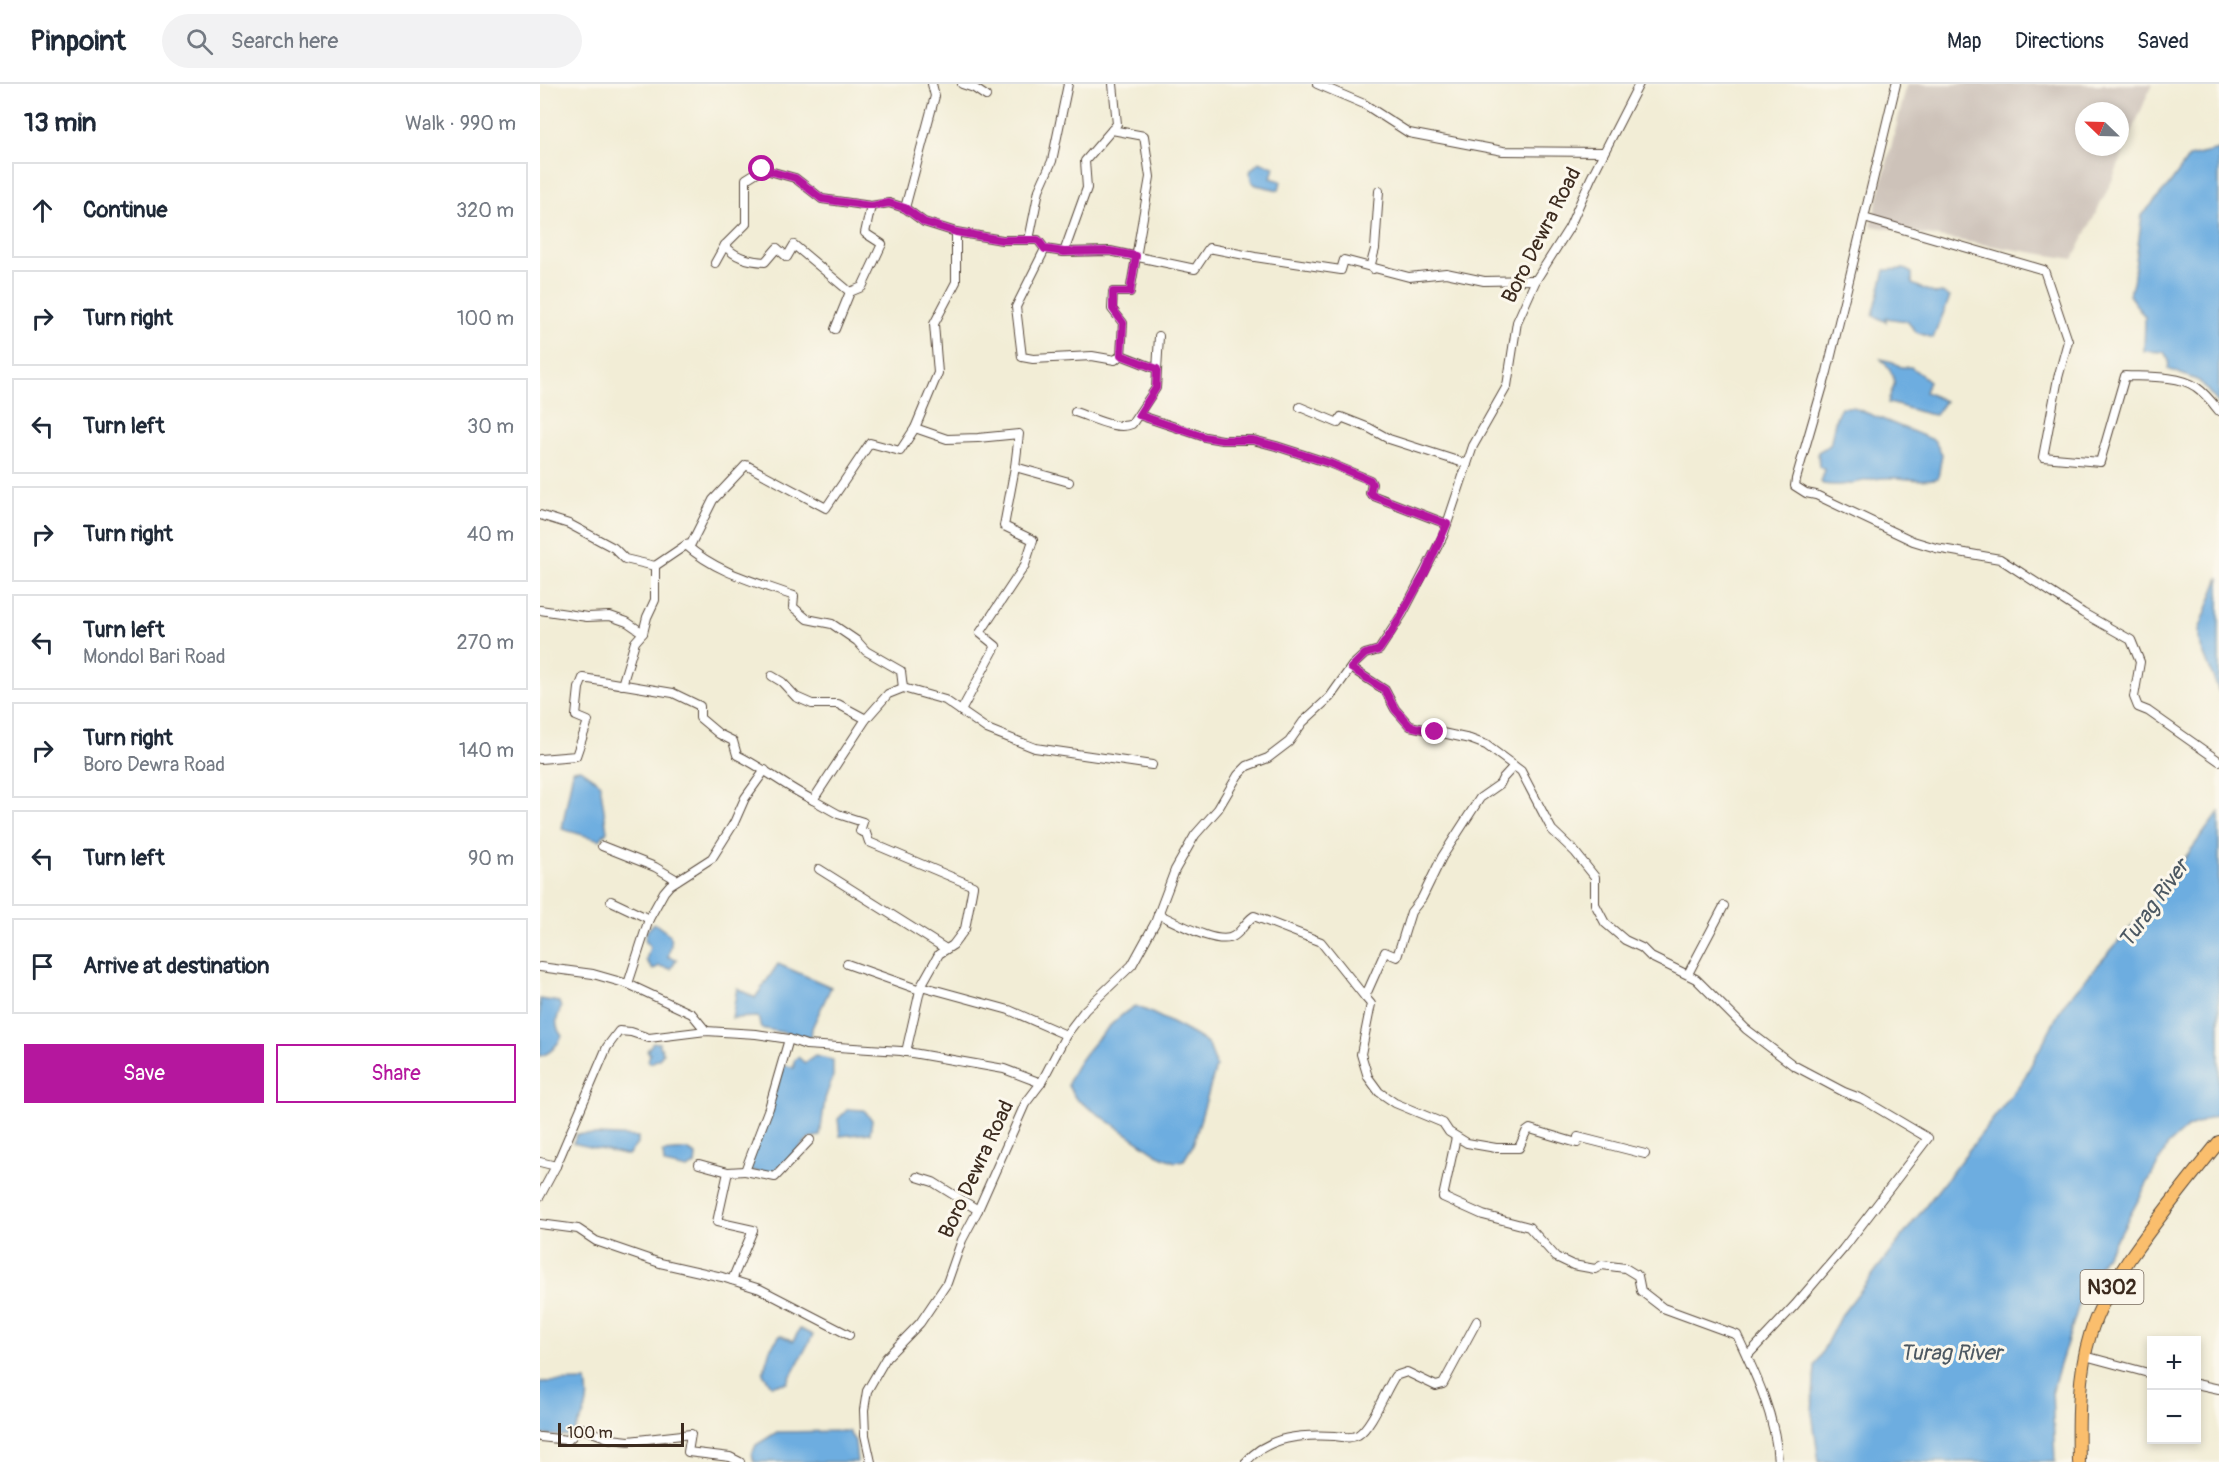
<!DOCTYPE html>
<meta charset="utf-8">
<style>
body{margin:0;font-family:Pangolin,sans-serif;background:#f2f2f3;color:#1f2937}
.controls{position:absolute;right:18px;bottom:18px;display:grid;overflow:hidden;border-radius:0px;box-shadow:0 3px 9px #0003}
.controls button{width:54px;height:54px;display:grid;place-items:center;padding:0;border:0;border-bottom:2px solid #e0e1e3;background:#fff;color:#1f2937;font:30px sans-serif}
.compass{position:absolute;left:1535px;top:18px;width:54px;height:54px;border-radius:50%;background:#fff;box-shadow:0 3px 9px #0003;rotate:293deg}
.scale{position:absolute;left:18px;bottom:15px;width:126px;box-sizing:border-box;padding-left:6px;border:3px solid #3b2a1e;border-top:0;font-size:16px;line-height:21px;white-space:nowrap;color:#3b2a1e;-webkit-text-stroke:4px #fbf7ec;paint-order:stroke}
.stop{position:absolute;width:18px;height:18px;margin:-14px;border:4px solid #b5179e;border-radius:50%;background:#fff}
.stop.end{background:#b5179e;border-color:#fff;box-shadow:0 2px 6px #0008}
.list{margin:0;padding:0;list-style:none}
h2{display:flex;justify-content:space-between;align-items:center;height:78px;margin:0;padding:0 24px;font-size:26px}
h2 small{font-size:20px;font-weight:400;color:#747a83}
.list li{display:grid;grid-template-columns:39px 1fr auto;gap:18px;align-items:center;box-sizing:border-box;height:96px;margin:0 12px 12px;padding:0 12px;border:2px solid #e0e1e3;border-radius:0px}
.list b{display:block;font-size:22px;white-space:nowrap}
.list p{margin:0;font-size:20px;white-space:nowrap;color:#747a83}
.list em{font-size:20px;font-style:normal;color:#747a83}
.actions{display:flex;gap:12px;padding:18px 24px}
.actions a{flex:1;padding:14px 0;border:2px solid #b5179e;border-radius:0px;text-align:center;font-size:21px;color:#b5179e}
.actions .main{background:#b5179e;color:#fff}
.icon{flex:none;width:33px;height:33px;fill:none;stroke:currentColor;stroke-width:2;stroke-linecap:round;stroke-linejoin:round}
.map{position:relative;flex:none;width:1679px;height:1378px;overflow:hidden}
header{display:flex;align-items:center;gap:36px;box-sizing:border-box;height:84px;padding:0 30px;background:#fff;border-bottom:2px solid #e0e1e3}
header strong{font-size:28px}
nav{display:flex;gap:33px;margin-inline-start:auto;font-size:21px}
.search{width:420px;height:54px;background:#f2f2f3;display:flex;align-items:center;gap:15px;box-sizing:border-box;padding:0 21px;border-radius:33px;color:#747a83;font-size:22px}
main{display:flex}
aside{flex:1;background:#fff}
.map>svg:first-child{display:block}
.industrial{fill:#cdc2b9;fill-rule:evenodd}
.water{fill:#6dade0;stroke:#546c7f;stroke-width:1.5}
.lines{fill:none;stroke-linecap:round;stroke-linejoin:round}
.minor-casing{stroke:#56473a;stroke-width:10}
.trunk-casing{stroke:#56473a;stroke-width:14}
.minor{stroke:#fff;stroke-width:8}
.trunk{stroke:#fabe6d;stroke-width:12}
.route{stroke:#b5179e;stroke-width:8}
.labels{text-anchor:middle;stroke-width:6;stroke-linejoin:round;paint-order:stroke}
.shield{fill:#fbf7ec;stroke:#75685c;stroke-width:1.5}
.shield-label{font-size:20px;font-weight:bold;fill:#3b2a1e}
.street-label{font-size:21px;fill:#3b2a1e;stroke:#fbf7ec}
.water-label{font-size:22px;font-style:italic;fill:#4c5862;stroke:#fbf7ec}
</style>
<header>
<strong>Pinpoint</strong>
<div class="search"><svg class="icon" aria-label="search" viewBox="0 0 24 24"><circle cx="10" cy="10" r="6"/><path d="M15 15l6 6"/></svg>Search here</div>
<nav><a>Map</a><a>Directions</a><a>Saved</a></nav>
</header>
<main>
<aside>
<h2>13 min<small>Walk · 990 m</small></h2>
<ul class="list">
<li><svg class="icon" aria-label="ahead" viewBox="0 0 24 24"><path d="M12 20V5M6 11l6-6 6 6"/></svg><div><b>Continue</b></div><em>320 m</em></li>
<li><svg class="icon" aria-label="right" viewBox="0 0 24 24"><path d="M7 20v-9h11M14 6l5 5-5 5"/></svg><div><b>Turn right</b></div><em>100 m</em></li>
<li><svg class="icon" aria-label="left" viewBox="0 0 24 24"><path d="M17 20v-9H6M10 6l-5 5 5 5"/></svg><div><b>Turn left</b></div><em>30 m</em></li>
<li><svg class="icon" aria-label="right" viewBox="0 0 24 24"><path d="M7 20v-9h11M14 6l5 5-5 5"/></svg><div><b>Turn right</b></div><em>40 m</em></li>
<li><svg class="icon" aria-label="left" viewBox="0 0 24 24"><path d="M17 20v-9H6M10 6l-5 5 5 5"/></svg><div><b>Turn left</b><p>Mondol Bari Road</p></div><em>270 m</em></li>
<li><svg class="icon" aria-label="right" viewBox="0 0 24 24"><path d="M7 20v-9h11M14 6l5 5-5 5"/></svg><div><b>Turn right</b><p>Boro Dewra Road</p></div><em>140 m</em></li>
<li><svg class="icon" aria-label="left" viewBox="0 0 24 24"><path d="M17 20v-9H6M10 6l-5 5 5 5"/></svg><div><b>Turn left</b></div><em>90 m</em></li>
<li><svg class="icon" aria-label="arrive" viewBox="0 0 24 24"><path d="M6 21V4h12l-3 4 3 4H6"/></svg><div><b>Arrive at destination</b></div></li>
</ul>
<div class="actions"><a class="main">Save</a><a>Share</a></div>
</aside>
<div class="map">
<svg width="1679" height="1378" viewBox="0 0 1679 1378">
<rect width="100%" height="100%" fill="#fbf7ec"/>
<filter id="ink" filterUnits="userSpaceOnUse"><feTurbulence type="fractalNoise" baseFrequency=".0167" numOctaves="2"/><feDisplacementMap in="SourceGraphic" scale="12" xChannelSelector="R" yChannelSelector="G"/><feConvolveMatrix kernelMatrix="1 2 1 2 8 2 1 2 1" color-interpolation-filters="sRGB"/></filter>
<filter id="wash" filterUnits="userSpaceOnUse"><feTurbulence type="fractalNoise" baseFrequency=".008" numOctaves="4" result="noise"/><feDisplacementMap in="SourceGraphic" scale="24" xChannelSelector="R" yChannelSelector="G"/><feGaussianBlur stdDeviation="1.35" result="paint"/><feColorMatrix in="noise" values="0 0 0 0 0 0 0 0 0 0 0 0 0 0 0 0 0 1.4 0 .05"/><feComposite in="paint" operator="in"/></filter>
<g filter="url(#wash)">
<rect width="100%" height="100%" fill="#f2edd6"/>
<path class="industrial" d="M1367,0h245l-40,97 -39,78 -202,-33zM1544,27h36v36h-36z"/>
<g class="water">
<path d="M1679,66v254l-20,-23 -31,-12 1,-8 -5,-9 -20,-1 1,-34 -16,-22 4,-12 9,-68 28,-31 19,-27z"/>
<path d="M719,78l15,5 -3,11 10,3 -2,9 -23,-5 -4,-3 -3,-10z"/>
<path d="M1364,185l8,4v11l24,10 6,-1 8,4 -17,41 -17,-6 -9,-11 -21,-3v4l-13,-7 12,-45z"/>
<path d="M1341,275l12,3 8,5h10l18,14 -4,11 20,9 -10,14c-17,-2 -31,-9 -47,-12 1,-7 4,-11 6,-18 2,-9 -8,-20 -13,-26z"/>
<path d="M1301,323h11l82,33 8,14 -4,24c-19,5 -37,-2 -56,0 -22,2 -37,10 -59,6l-2,-2 4,-12 -6,-3 -1,-15 12,-7c4,-14 3,-26 11,-38z"/>
<path d="M1679,493v115l-20,-50v-12z"/>
<path d="M40,685l20,14 7,48 -7,9 -38,-11 11,-59z"/>
<path d="M1679,728v302l-32,14 -19,17 -46,85 -38,59 -32,101 3,72h-236l-7,-49 3,-47 25,-49 183,-237 40,-75 84,-96z"/>
<path d="M114,839l16,12 1,10 -3,12 9,2 -6,10 -12,-3 -6,4 -7,-10 4,-13 -5,-7 2,-9z"/>
<path d="M238,880l53,23 -19,41 -1,10 -50,-10 -3,-11 -26,1 5,-30 18,10z"/>
<path d="M0,915l19,3 2,6c-5,11 -7,18 1,28 -4,9 -12,18 -22,20z"/>
<path d="M595,922c12,4 67,31 73,39 4,6 6,14 8,22l-23,78 -9,15 -9,2 -18,-8 -81,-55 -8,-13c4,-24 46,-68 67,-80z"/>
<path d="M113,958l6,1 4,10 -4,6 -8,4 -3,-2 2,-7 -3,-3z"/>
<path d="M275,972l18,4v16l-8,23 -5,37 -11,2 -34,37 -27,-5 36,-105 10,3v-7l4,-4 7,6z"/>
<path d="M308,1025l16,1 8,10 -2,13 -30,3 -2,-17z"/>
<path d="M37,1050l61,3v6l-10,12h-4l-51,-12z"/>
<path d="M147,1066l9,5 -1,10 -8,4 -23,-5 -1,-12z"/>
<path d="M260,1245l13,6 -26,48 -16,2 -8,-12 7,-24 10,-14 13,6z"/>
<path d="M46,1297c5,24 -2,36 -15,55l-31,-1v-53z"/>
<path d="M308,1347l7,10 2,21h-103l-2,-8 4,-9 21,-13z"/>
</g>
</g>
<g filter="url(#ink)">
<g class="lines">
<defs>
<g id="minor">
<path d="M422,0l12,4 12,8"/>
<path d="M777,0l47,20 45,29 94,18 100,1"/>
<path d="M1356,0l-69,288 -31,107 -1,7 11,7 10,2 97,46 23,7 64,11 83,54 48,27 9,22 -6,35 4,10 10,4 71,50"/>
<path d="M572,46l32,6 6,41 -20,115h-17l-1,17 11,14 -2,32"/>
<path d="M1324,134l180,52 24,71 -10,37 -15,79 57,5 25,-86c20,1 54,-1 71,11 9,6 16,15 23,24"/>
<path d="M416,148l46,8h36l7,9 -29,58 6,50 11,2 59,-3 23,4 6,-5 36,14"/>
<path d="M489,156l10,-50 13,-29 16,-77"/>
<path d="M185,161l21,-21v-45l16,-10 33,9 27,21 49,7"/>
<path d="M505,165l19,3 46,-1 85,18 14,-21 46,9 86,13 3,-10 65,17 37,-4 38,8 52,-1"/>
<path d="M524,168l23,-64 -2,-27 32,-37 -4,-40"/>
<path d="M175,179l10,-18c9,13 25,16 40,17l12,-14 10,9 7,-12 56,47 12,-5 20,-43 -17,-11 6,-27 18,-3 16,5"/>
<path d="M833,185l-2,-5 4,-15 4,-58"/>
<path d="M295,245l15,-37"/>
<path d="M760,323l38,16 3,-6 28,11 20,11 78,25"/>
<path d="M535,328c16,5 41,19 57,12l24,-36 3,-52"/>
<path d="M599,331l66,22 17,3h31l23,6 53,17 41,17 2,4 -2,9 4,3 73,28"/>
<path d="M375,344l32,11 31,-1 41,-4 -4,33 54,15"/>
<path d="M0,431l29,9 45,24 11,11 30,7"/>
<path d="M146,461c31,28 70,37 108,51l-1,11 14,12 25,5 25,17 9,10 35,20 2,17"/>
<path d="M0,526l47,7 23,-1 17,6 16,11"/>
<path d="M811,584l34,22 10,19 15,17 60,13 16,6 35,26 31,59 23,22 20,25v27l10,19 20,17 17,8 9,9 45,22 50,50 47,36 51,27 18,7 66,39 -85,111 -48,56 -48,51"/>
<path d="M232,592l10,6 14,15 16,7h26l28,15"/>
<path d="M82,601l13,-43 8,-9 4,-16 8,-17v-34l31,-21 5,-1 22,-44 33,-35 80,43 44,-65 30,8 15,-23 23,-55 -4,-49 22,-42v-50l-32,-10 -19,-14 30,-112 -3,-12"/>
<path d="M421,627l35,-65 -16,-13 45,-68 8,-25 -29,-14 11,-59"/>
<path d="M0,675l36,-3 12,-35 -12,-5 3,-28 4,-10 90,15 27,13v12l19,16 14,7 4,14c27,13 49,32 76,45l53,-81 22,-25 15,-6 42,12 42,29 48,19 117,17"/>
<path d="M974,682l-11,12 -3,6 -20,14 -38,59 -20,41 -11,14 -14,45 -12,-5 -20,45 6,7 -10,50 7,23 11,15 16,11 48,20 6,9 18,11 29,5h23l7,-16 4,-3 47,14 1,-6 67,17"/>
<path d="M273,716l25,14 25,8 -3,9 6,2 3,9 104,44 -8,43 -12,16 -14,9 -18,32"/>
<path d="M62,762l53,21 22,13"/>
<path d="M279,785l127,80"/>
<path d="M71,817l38,18"/>
<path d="M618,830c16,7 61,33 76,22 8,-5 11,-14 20,-20l67,26 44,55"/>
<path d="M307,880l73,26"/>
<path d="M0,883l53,7 35,10 64,30 14,17"/>
<path d="M1148,890l36,-68"/>
<path d="M88,900l21,-65 15,-27 6,-7 42,-27 22,-35 11,-25 20,-28"/>
<path d="M249,955l-20,69 -24,63 30,6 35,-37"/>
<path d="M366,968l15,-66 88,24 57,25"/>
<path d="M916,1053l-13,60 40,18 46,12 27,30 17,8 22,4 7,-4 23,3 13,8 3,15 22,17 74,27c19,40 39,82 41,127"/>
<path d="M0,1078l16,4"/>
<path d="M159,1080l29,8"/>
<path d="M377,1093l16,5 45,28"/>
<path d="M0,1112l16,-30 51,-119 12,-16 12,1 18,6 57,-7 50,3 33,5 17,6 95,6 103,18 37,14"/>
<path d="M0,1140l38,5 18,12 64,22 62,14 38,12 89,46"/>
<path d="M192,1196l21,-50 -36,-8 11,-50 17,-1"/>
<path d="M1545,1272l67,18"/>
<path d="M1656,1300l23,5"/>
<path d="M0,1353l28,3 13,-12 30,11 18,2 62,-7 -3,18 42,5 10,5"/>
<path d="M331,1378l-6,-27 -1,-25 3,-19 19,-33 34,-35 27,-40 15,-43 16,-30 47,-106 16,-21 25,-48 19,-25 47,-45 23,-42 20,-53 20,-35 23,-26 20,-34 9,-9 21,-8 21,-16 14,-20 27,-25 22,-31 13,-12 14,-4 24,-37 40,-77 30,-90 34,-60 10,-64 19,-42 33,-52 22,-50 48,-94"/>
<path d="M706,1378c22,-26 57,-28 89,-26 8,1 16,3 23,-1 14,-9 27,-44 37,-59l12,-4 29,14 7,-2 34,-63"/>
</g>
<path id="trunk" d="M1539,1378c-1,-41 -1,-88 11,-127 8,-28 24,-52 40,-77 28,-40 58,-78 89,-116"/>
</defs>
<use href="#minor" class="minor-casing"/>
<use href="#trunk" class="trunk-casing"/>
<use href="#minor" class="minor"/>
<use href="#trunk" class="trunk"/>
</g>
</g>
<g class="lines" filter="url(#ink)">
<path class="route" d="M222,85l33,9 27,21 49,7 18,-3 16,5 19,14 32,10 46,8h36l7,9 19,3 46,-1 26,5 -6,36h-17v17l10,14 -2,32 36,14 -1,19 -17,27 65,22 18,3h31l23,6 53,17 41,17 2,4 -2,9 4,3 73,28 -22,49 -34,60 -12,17 -14,4 -14,14 34,22 10,19 15,17 25,6"/>
</g>
<g class="labels">
<rect class="shield" x="1540.5" y="1186" width="63" height="34" rx="4.5"/>
<g class="shield-label">
<text x="1572" y="1210">N302</text>
</g>
<g class="street-label">
<text transform="translate(1001 151) rotate(-63)" y="7">Boro Dewra Road</text>
<text transform="translate(436 1085) rotate(-65)" y="7">Boro Dewra Road</text>
</g>
<g class="water-label">
<text transform="translate(1613 819) rotate(-54)" y="8">Turag River</text>
<text x="1411" y="1276">Turag River</text>
</g>
</g>
</svg>
<div class="controls">
<button>+</button>
<button>−</button>
</div>
<svg class="compass" viewBox="-18 -18 36 36"><path d="M0-13l5 13h-10z" fill="#e53935"/><path d="M0 13l5-13h-10z" fill="#747a83"/></svg>
<div class="scale">100 m</div>
<div class="stop" style="left:222px;top:85px"></div>
<div class="stop end" style="left:895px;top:648px"></div>
</div>
</main>
